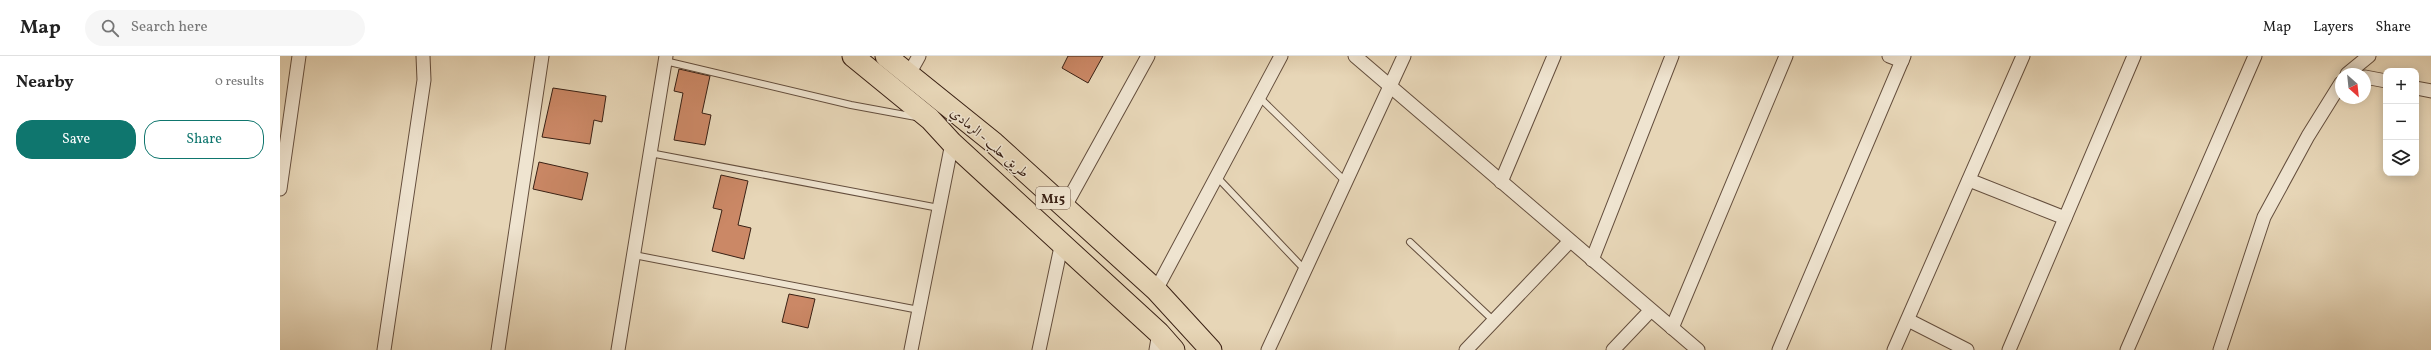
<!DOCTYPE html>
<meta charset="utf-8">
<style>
body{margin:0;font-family:Vollkorn,Amiri,serif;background:#f6f6f6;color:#222}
.controls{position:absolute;right:12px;top:12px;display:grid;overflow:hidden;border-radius:8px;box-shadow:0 2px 10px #0003}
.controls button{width:36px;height:36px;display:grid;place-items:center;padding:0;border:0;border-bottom:1px solid #e0e0e0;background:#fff;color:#222;font:20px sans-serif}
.compass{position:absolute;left:2055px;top:12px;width:36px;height:36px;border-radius:50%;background:#fff;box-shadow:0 2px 10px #0003;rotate:153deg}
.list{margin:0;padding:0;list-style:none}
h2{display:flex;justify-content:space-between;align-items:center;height:52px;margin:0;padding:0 16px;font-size:17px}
h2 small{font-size:13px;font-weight:400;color:#767676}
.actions{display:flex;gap:8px;padding:12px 16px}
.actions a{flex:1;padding:9px 0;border:1px solid #0f766e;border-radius:16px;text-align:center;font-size:14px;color:#0f766e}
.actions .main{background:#0f766e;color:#fff}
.icon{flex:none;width:22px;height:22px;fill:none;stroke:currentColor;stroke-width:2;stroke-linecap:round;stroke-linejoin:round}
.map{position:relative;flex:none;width:2151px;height:294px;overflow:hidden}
header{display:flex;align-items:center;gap:24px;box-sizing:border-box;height:56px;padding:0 20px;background:#fff;border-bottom:1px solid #e0e0e0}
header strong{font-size:19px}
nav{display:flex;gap:22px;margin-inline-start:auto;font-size:14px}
.search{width:280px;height:36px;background:#f6f6f6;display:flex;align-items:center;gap:10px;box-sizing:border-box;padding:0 14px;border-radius:22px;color:#767676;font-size:15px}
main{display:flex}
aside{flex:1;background:#fff}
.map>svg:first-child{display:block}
.building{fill:#cb8866;stroke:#392014}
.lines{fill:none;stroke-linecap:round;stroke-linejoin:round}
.service-casing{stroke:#644e3d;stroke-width:8}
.minor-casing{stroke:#644e3d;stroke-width:15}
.trunk-casing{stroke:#392014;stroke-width:23}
.service{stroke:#efe4d0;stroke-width:6}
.minor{stroke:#efe4d0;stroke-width:13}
.trunk{stroke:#e7d6b7;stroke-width:21}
.labels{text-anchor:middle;stroke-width:3;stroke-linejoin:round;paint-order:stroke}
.shield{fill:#efe4d0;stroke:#705b4c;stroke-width:1}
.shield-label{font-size:13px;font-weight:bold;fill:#392014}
.street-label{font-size:14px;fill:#392014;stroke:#efe4d0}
</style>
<header>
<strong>Map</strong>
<div class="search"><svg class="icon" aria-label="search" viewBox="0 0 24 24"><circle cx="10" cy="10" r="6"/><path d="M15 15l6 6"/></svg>Search here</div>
<nav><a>Map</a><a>Layers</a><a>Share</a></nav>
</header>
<main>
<aside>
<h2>Nearby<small>0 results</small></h2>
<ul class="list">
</ul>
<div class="actions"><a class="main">Save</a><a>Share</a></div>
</aside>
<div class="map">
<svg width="2151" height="294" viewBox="0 0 2151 294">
<rect width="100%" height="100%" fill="#e7d6b7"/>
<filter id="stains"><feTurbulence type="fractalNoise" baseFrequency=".005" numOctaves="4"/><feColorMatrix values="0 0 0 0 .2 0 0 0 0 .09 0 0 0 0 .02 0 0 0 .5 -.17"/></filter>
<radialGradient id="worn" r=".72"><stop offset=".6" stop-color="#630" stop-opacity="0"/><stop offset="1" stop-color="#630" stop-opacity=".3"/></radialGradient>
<g class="building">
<path d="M788,0h35l-15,27 -26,-15z"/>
<path d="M399,13l31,7 -8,37 9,2 -6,30 -31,-5 9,-47 -9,-2z"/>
<path d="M273,32l53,8 -4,26 -8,-2 -4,24 -48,-7z"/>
<path d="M259,106l49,11 -6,27 -49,-11z"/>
<path d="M441,119l27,6 -10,44 13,3 -7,31 -32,-8 10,-41 -9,-2z"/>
<path d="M509,238l26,5 -7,29 -26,-6z"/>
</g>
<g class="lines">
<defs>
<g id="service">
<path d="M385,5l186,44 65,12"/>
<path d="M979,41l87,85"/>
<path d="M370,97l289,55"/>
<path d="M937,121l88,93"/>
<path d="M1130,186l84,79"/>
<path d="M354,199l285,55"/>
</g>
<g id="minor">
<path d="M1075,0l343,294"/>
<path d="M1609,0l13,5"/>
<path d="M629,18l10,-18"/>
<path d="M2067,18l22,-18"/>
<path d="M2085,21l21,4"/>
<path d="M2136,32l15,3"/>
<path d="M1689,124l96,38"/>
<path d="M1221,126l53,-126"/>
<path d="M0,133l19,-133"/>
<path d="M784,152l84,-152"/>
<path d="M1312,204l80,-204"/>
<path d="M876,234l125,-234"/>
<path d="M1628,264l59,30"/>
<path d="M1392,272l114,-272"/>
<path d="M104,294l40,-270 -1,-24"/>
<path d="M218,294l44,-294"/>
<path d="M338,294l48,-294"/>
<path d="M631,294l41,-207"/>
<path d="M759,294l23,-108"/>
<path d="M876,294l3,-17"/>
<path d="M988,294l136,-294"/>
<path d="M1186,294l104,-109"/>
<path d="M1333,294l37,-39"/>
<path d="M1499,294l125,-294"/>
<path d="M1614,294l129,-294"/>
<path d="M1729,294l125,-294"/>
<path d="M1847,294l128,-294"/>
<path d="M1940,294l44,-133 44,-81 33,-53"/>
</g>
<g id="trunk">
<path d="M573,0l77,63 22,24 207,190 15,17"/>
<path d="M606,0l108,87 162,147 55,60"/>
</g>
</defs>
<use href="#service" class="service-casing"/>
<use href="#minor" class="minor-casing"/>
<use href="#trunk" class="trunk-casing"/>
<use href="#service" class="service"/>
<use href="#minor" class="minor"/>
<use href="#trunk" class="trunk"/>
</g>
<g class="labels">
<rect class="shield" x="756" y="131" width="34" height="22" rx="3"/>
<g class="shield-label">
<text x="773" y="147">M15</text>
</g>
<g class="street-label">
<text transform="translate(710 86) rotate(41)" y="5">طريق حلب - الرمادي</text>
</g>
</g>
<rect width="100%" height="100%" filter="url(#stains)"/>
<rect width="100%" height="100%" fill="url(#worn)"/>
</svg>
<div class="controls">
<button>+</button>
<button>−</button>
<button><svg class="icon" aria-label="layers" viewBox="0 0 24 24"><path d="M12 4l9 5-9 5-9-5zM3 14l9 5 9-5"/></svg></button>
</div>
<svg class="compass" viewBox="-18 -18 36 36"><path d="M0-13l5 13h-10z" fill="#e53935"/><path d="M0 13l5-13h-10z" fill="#767676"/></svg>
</div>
</main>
